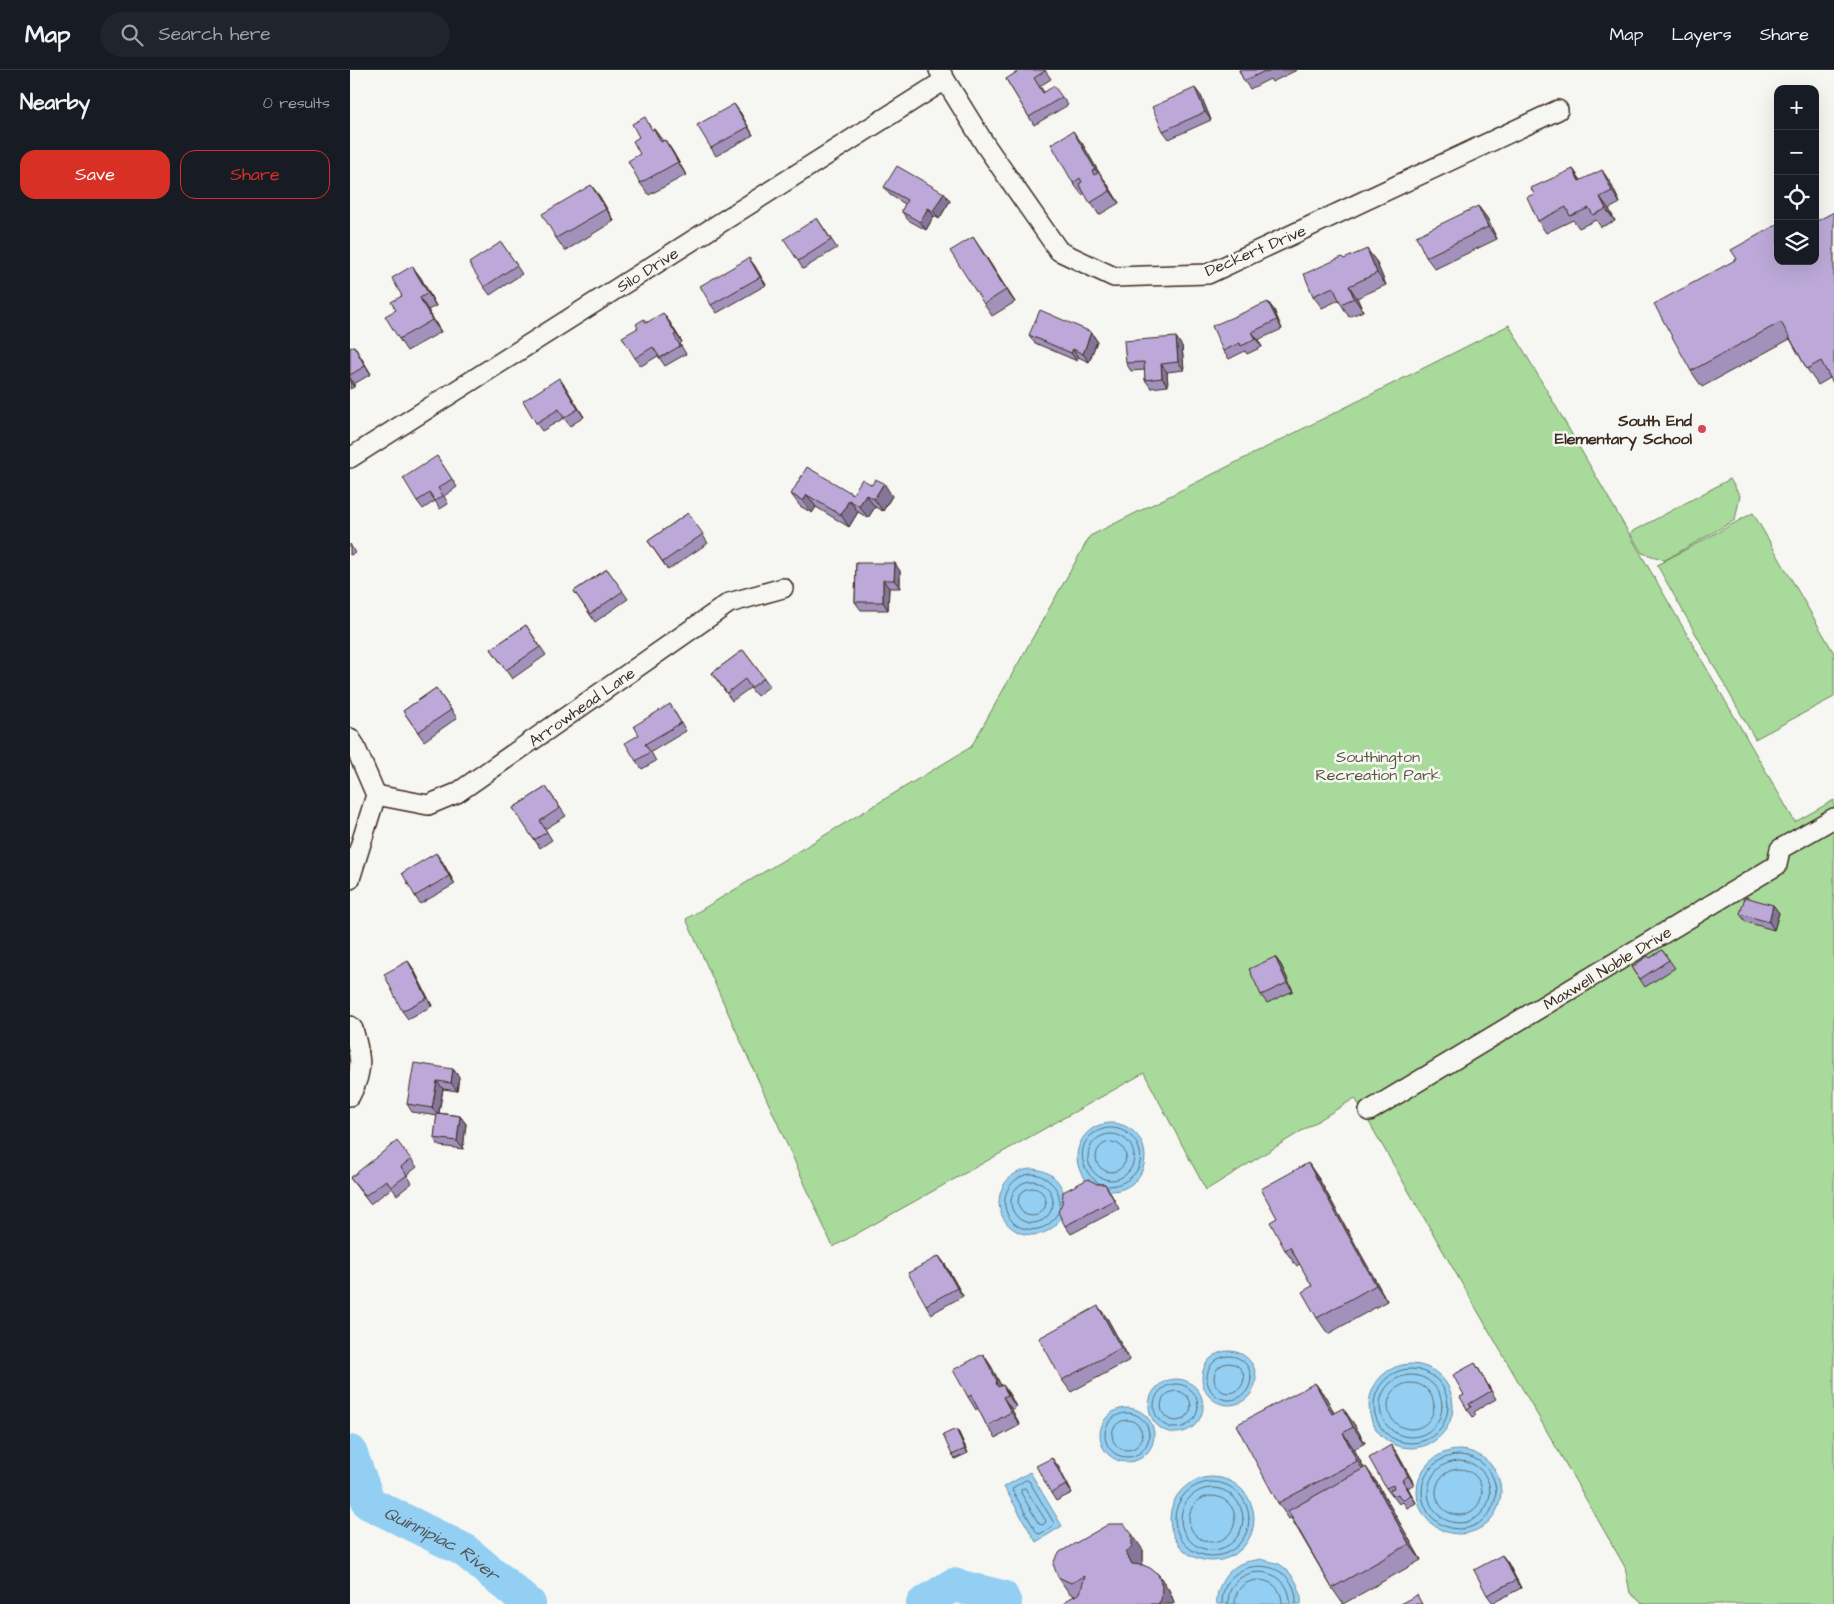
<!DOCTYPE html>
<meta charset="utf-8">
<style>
body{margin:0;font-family:"Architects Daughter",sans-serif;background:#20242c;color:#f1f3f6}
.controls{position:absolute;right:15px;top:15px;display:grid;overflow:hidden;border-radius:10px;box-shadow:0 5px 20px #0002}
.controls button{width:45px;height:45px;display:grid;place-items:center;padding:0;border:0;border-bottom:1px solid #363941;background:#171b24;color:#f1f3f6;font:25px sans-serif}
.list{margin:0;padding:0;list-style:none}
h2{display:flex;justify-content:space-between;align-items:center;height:65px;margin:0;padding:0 20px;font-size:21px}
h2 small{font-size:16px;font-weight:400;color:#9ea1a6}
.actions{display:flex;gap:10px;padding:15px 20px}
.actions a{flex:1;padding:11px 0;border:1px solid #d93025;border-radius:15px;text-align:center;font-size:18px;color:#d93025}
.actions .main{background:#d93025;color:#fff}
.icon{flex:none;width:28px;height:28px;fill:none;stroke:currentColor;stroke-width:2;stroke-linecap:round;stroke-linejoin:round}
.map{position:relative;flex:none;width:1484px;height:1534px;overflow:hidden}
header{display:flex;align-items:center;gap:30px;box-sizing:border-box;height:70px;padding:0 25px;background:#171b24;border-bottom:1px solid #363941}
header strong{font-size:24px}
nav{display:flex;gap:28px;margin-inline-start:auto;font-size:18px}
.search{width:350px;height:45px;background:#20242c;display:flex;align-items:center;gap:12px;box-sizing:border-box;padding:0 18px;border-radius:28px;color:#9ea1a6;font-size:19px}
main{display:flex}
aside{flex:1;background:#171b24}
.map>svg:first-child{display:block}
.green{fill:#a7da9b;stroke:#71825c}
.water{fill:#92cff2;stroke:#6f8d9d}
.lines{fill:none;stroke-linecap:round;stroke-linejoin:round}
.shore{stroke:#5e6c73;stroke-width:1}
.river{stroke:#92cff2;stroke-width:34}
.street-casing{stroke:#3b2a1e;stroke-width:22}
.street{stroke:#f6f6f2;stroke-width:19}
.wall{fill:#a291bb;stroke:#3b2a1e}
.shaded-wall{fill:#847698;stroke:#3b2a1e}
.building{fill:#bca9d9;stroke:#3b2a1e}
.poi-dot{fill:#d1495b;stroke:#f6f6f2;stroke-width:2}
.labels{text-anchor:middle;stroke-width:5;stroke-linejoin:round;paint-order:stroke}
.street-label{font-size:16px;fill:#3b2a1e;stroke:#f6f6f2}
.poi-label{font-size:16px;font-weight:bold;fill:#3b2a1e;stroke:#f6f6f2;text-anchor:end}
.park-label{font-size:16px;fill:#56563d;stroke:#f6f6f2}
.water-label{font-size:18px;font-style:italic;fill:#515353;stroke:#f6f6f2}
</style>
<header>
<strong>Map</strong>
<div class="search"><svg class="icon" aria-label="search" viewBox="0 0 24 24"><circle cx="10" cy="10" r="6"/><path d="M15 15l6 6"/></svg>Search here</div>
<nav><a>Map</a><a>Layers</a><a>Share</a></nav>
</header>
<main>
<aside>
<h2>Nearby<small>0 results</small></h2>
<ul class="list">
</ul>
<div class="actions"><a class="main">Save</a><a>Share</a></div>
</aside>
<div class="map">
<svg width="1484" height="1534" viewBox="0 0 1484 1534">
<rect width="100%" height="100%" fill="#f6f6f2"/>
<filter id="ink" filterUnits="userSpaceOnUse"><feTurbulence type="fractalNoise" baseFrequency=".02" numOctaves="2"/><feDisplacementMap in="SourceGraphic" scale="10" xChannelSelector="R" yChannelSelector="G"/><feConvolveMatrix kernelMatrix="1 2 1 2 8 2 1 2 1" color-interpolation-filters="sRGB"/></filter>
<g filter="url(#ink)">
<g class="green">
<path d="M1159,255l286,497 39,-22v804h-191l-13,-11 -5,-26 -270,-469 -149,92 -62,-117 -311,174 -147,-328 285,-172 119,-211z"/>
<path d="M1380,409l10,17 -5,24 -70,40 -23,-7 -12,-20z"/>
<path d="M1403,443l81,140v44l-79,42 -98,-174z"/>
</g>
<g class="water">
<circle cx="761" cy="1087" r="34"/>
<circle cx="682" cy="1132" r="33"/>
<circle cx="879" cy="1308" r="27"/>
<circle cx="1061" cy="1336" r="42"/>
<circle cx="826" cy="1336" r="27"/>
<circle cx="777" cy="1365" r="27"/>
<circle cx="1109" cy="1422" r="42"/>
<path d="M680,1402l32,54 -26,16 -32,-55z"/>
<circle cx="862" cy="1449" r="42"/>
<path d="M910,1489c6,2 14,3 19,5 13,7 24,26 22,40h-84c-2,-15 9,-33 23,-40 5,-3 14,-3 20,-5z"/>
</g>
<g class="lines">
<g class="shore">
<circle cx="761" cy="1087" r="23"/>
<circle cx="761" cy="1087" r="15"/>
<circle cx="682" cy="1132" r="21"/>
<path d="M749,1113c-20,-11 -24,-42 -1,-52 18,-9 38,3 42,21 4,20 -15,34 -32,34"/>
<circle cx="682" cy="1132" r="14"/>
<path d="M707,1144c-2,3 -4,7 -7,9 -10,9 -29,9 -38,-2 -23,-27 13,-63 38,-39 7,6 11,14 9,23"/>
<circle cx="879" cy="1308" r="22"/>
<circle cx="879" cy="1308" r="15"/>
<circle cx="1061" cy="1336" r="37"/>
<circle cx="1061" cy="1336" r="31"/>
<circle cx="1061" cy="1336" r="23"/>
<circle cx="826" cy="1336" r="22"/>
<circle cx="826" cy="1336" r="15"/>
<circle cx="777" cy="1365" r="22"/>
<circle cx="777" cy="1365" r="15"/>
<circle cx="1109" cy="1422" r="37"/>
<circle cx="1109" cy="1422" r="31"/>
<circle cx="1109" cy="1422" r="23"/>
<path d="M676,1410l3,1 25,42 -1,3 -13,8 -3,-1 -25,-43 1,-2z"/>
<circle cx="862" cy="1449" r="37"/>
<path d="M675,1418l21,33 -1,2 -3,2 -3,-1 -18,-31v-3z"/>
<circle cx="862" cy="1449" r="31"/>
<circle cx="862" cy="1449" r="23"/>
<path d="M872,1534c-1,-51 77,-50 74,0"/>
<path d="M878,1534c-1,-43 64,-42 62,0"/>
<path d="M885,1534c-1,-32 48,-32 47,0"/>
</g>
<g class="river">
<path id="s1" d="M0,1382l19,51 95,47 65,54"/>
<path d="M573,1534l30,-19 49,12 3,7"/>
</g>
<defs>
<g id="street">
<path d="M589,0l47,76 73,105 55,26 94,-3 350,-164"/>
<path id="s2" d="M0,388l595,-378"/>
<path d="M0,668l4,6 22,51 -26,84"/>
<path id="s3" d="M26,725l52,10 29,-12 272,-190 54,-15"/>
<path d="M0,956l3,3c8,28 11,41 -3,67"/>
<path id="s4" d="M1019,1041l408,-246 3,-16 54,-31"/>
</g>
</defs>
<use href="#street" class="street-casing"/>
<use href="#street" class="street"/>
</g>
<g class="wall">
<path d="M695,0l6,9 -11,7 4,6 18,5 6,8 -34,20 -28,-46z"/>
<path d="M889,0h58l-25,12 -2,-3 -20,10 -6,-8z"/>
<path d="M851,26l10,24 -42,19 -6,-8z"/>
<path d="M390,42l13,23 -37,21 -5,-8z"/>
<path d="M303,59h1l9,12 2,-1 8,12 13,23 -37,20 -9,-12v-29z"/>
<path d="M732,73l17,30v-1l9,13 11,18 -20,12 -14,-22 -3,2 -9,-12z"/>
<path d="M1223,99l8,11 29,2 10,21 -11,6 6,12 -14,6 -5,-7 -17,8 -6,-8 -27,13 -8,-12 -4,-27z"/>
<path d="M241,115l9,12 14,24 -49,30 -9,-13z"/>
<path d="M534,117l66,14 -11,18 -5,-3 -8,14 -18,-10 -6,-8 3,-8 -15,-9z"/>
<path d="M1128,136l9,12 10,21 -62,30 -9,-12z"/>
<path d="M467,148l20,30 -34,21 -5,-8z"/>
<path d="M1428,154l52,154 -12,7 -11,-16 -17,-30 -88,48 -11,-16 46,-112z"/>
<path d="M151,172l21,32 -32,21 -6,-8z"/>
<path d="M631,179l34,53 -23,14 -8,-12z"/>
<path d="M399,188l17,27 -49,28 -6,-8z"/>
<path d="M994,189l32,2 10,24 -29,13 6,13 -14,6 -8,-13 -2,-4 -17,8 -9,-12z"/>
<path d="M62,196l9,12 15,28 -8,4 13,22 -34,19 -8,-12 -3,-29z"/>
<path d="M918,232l6,8 8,19 -24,11 4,7 -15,7 -2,-3 -16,8 -6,-8z"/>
<path d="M319,251l13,21 -2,2 6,10 -21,12 -7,-10 -17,10 -6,-8 11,-36z"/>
<path d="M741,262l6,9 -8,21 -11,-5 -1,4 -42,-18 -6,-8z"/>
<path d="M4,276l17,28 -17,10v3l-4,2v-41z"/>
<path d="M832,276l2,24 -17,2 1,14 -17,2 -6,-8v-10l-14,1 -5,-8z"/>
<path d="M215,316l19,31 -14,9 -6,-8 -22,13 -6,-8z"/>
<path d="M87,386l20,31 -13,9 4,8 -8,5 -5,-8 -12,8 -6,-8z"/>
<path d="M441,424h62l39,2 -9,15 -8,-4 -7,11 -10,-6 -9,15 -33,-20 -4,6 -12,-7z"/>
<path d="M338,443l20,30 -40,27 -20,-29z"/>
<path d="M0,474l5,9 -5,2z"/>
<path d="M506,493l44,8v17h-11l-1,22h-27l-6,-8z"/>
<path d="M257,499l21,30 -33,23 -21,-31z"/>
<path d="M176,555l20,30 -34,24 -21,-30z"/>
<path d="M393,580l27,36 -13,10 -7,-8 -18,13 -20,-28z"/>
<path d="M86,618l21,30 -33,23 -21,-30z"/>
<path d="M320,634l16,27 -35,21 5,9 -14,8 -6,-8 3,-26z"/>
<path d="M196,717l20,29 -21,13 7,11 -12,8 -27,-40z"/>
<path d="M92,791l13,23 -35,20 -5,-8z"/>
<path d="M1423,835l6,8 -5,17 -28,-8 -6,-8z"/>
<path d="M1312,880l13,18 -30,19 -13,-20 18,-9z"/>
<path d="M925,887l6,8 12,26 -26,12 -6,-8z"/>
<path d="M58,891l6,9 18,36 -24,13 -6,-8z"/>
<path d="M103,999l6,8 -2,14 -14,-2 -4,24 21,3 6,8 -3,25 -24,-3 -5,-8 3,-22 -25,-4 -5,-8z"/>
<path d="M61,1089l6,8 -10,8 5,8 -15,12 -5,-7 -22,16 -20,-26z"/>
<path d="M958,1093l11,16 68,122 -59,33 -11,-16 -5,-32 -12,-22 -4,2 -11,-16 -8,-32z"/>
<path d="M747,1114h8l5,8 9,17 -48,25 -6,-8z"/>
<path d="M595,1194l18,32 -32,18 -5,-9z"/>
<path d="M757,1248l23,42 -59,32 -9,-12z"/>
<path d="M633,1284l8,12 10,20 2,-1 8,12 5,10 -4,3 8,15 -24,13 -9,-12 -9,-18 -2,2 -8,-13z"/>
<path d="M1125,1293l5,8 16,28 -22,13 2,3 -3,2 -6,-8 -3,-14z"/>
<path d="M965,1313l12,16 7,14 20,11 11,19 -11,6 10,19 13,15 44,77 -78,44 -11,-16 -41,-70 -2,1 -11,-16z"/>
<path d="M606,1359l3,4 9,20 -13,6 -3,-4z"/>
<path d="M1047,1383l17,31 -6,4 8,15 -9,5 -4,-6 -4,2 -6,-8h-1l-6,-8z"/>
<path d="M708,1396l14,27 -16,8 -5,-8z"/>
<path d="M793,1480v12l-2,2 17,10 11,16 5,12 -1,2h-109l11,-8 -6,-3 -11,-16z"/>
<path d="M1152,1485l6,8 13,25 -28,15 -6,-8z"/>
</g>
<g class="shaded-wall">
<path d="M845,18l6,8 10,24 -6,-8z"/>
<path d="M384,34l6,8 13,23 -5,-8z"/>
<path d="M723,61l9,12 22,38 -9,-12z"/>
<path d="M315,70l8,12 13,23 -8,-13z"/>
<path d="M1223,99l8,12h-2z"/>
<path d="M1252,100l8,12 10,21 -8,-12z"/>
<path d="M749,102l9,13 11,18 -9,-12z"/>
<path d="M241,115l9,12 14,24 -8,-12z"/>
<path d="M594,123l6,8 -11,18 -6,-8z"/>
<path d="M1250,127l9,12 6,12 -9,-12z"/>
<path d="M1128,136l9,12 10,21 -9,-12z"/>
<path d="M578,138l6,8 -8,14 -6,-8z"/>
<path d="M623,167l8,12 34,53 -9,-12z"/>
<path d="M1017,179l9,12 10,24 -9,-12z"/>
<path d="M399,188l6,8 11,19 -6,-8z"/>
<path d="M62,196l9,12 15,28 -8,-13z"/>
<path d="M999,216l8,12 6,13 -9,-13z"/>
<path d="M70,228l8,12 13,22 -9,-12z"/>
<path d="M918,232l6,8 8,19 -5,-9z"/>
<path d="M313,243l6,8 13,21 -6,-8z"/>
<path d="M741,262l6,9 -8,21 -6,-8z"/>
<path d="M902,262l6,8 4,7 -6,-8z"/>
<path d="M826,267l6,9 2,24 -6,-8z"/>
<path d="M4,276l5,8 12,20 -6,-8z"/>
<path d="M723,279l5,8 -1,4 -6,-8z"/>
<path d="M811,294l6,8 1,14 -6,-8z"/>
<path d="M0,308l4,6v3l-4,-5z"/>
<path d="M209,308l6,8 19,31 -6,-8z"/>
<path d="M534,413l8,13 -9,15 -9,-12z"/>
<path d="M457,425l9,12 -4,6 -9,-12z"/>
<path d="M516,425l9,12 -7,11 -9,-12z"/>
<path d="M499,430l9,12 -9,15 -8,-12z"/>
<path d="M545,493l5,8v17l-6,-8z"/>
<path d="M533,510l6,8 -1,22 -5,-8z"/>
<path d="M86,783l6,8 13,23 -6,-8z"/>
<path d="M1423,835l6,8 -5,17 -5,-8z"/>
<path d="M925,887l6,8 12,26 -6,-8z"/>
<path d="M58,891l6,9 18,36 -5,-8z"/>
<path d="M103,999l6,8 -2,14 -6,-8z"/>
<path d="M87,1011l6,8 -5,27 -6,-8z"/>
<path d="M110,1046l6,8 -3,25 -6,-8z"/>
<path d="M958,1093l11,16 68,122 -11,-16z"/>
<path d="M589,1186l6,8 18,32 -6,-8z"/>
<path d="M748,1236l9,12 23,42 -9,-12z"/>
<path d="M633,1284l8,12 14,27 -7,-6z"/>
<path d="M965,1313l12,16 16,31 -11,-16z"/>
<path d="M653,1315l8,12 5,10 -8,-12z"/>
<path d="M653,1327l9,13 8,15 -9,-13z"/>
<path d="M993,1338l11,16 11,19 -12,-16z"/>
<path d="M606,1359l3,4 9,20 -3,-4z"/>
<path d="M993,1363l11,16 14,28 -11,-16z"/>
<path d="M1041,1375l6,8 17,31 -6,-8z"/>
<path d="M702,1388l6,8 14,27 -6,-8z"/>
<path d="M1016,1397l11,16 44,77 -12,-16z"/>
<path d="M1052,1410l6,8 8,15 -5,-8z"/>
<path d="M782,1464l11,16v12l-6,7 -5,-5 -6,-11z"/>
<path d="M1152,1485l6,8 13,25 -5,-8z"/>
<path d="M808,1504l11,16 5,12 -1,2h-15z"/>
</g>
<g class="building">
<path d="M670,0h25v1l-11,7 9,15 11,-7 8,11 -33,20 -23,-38z"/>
<path d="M889,0h35l-8,3 -1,-2 -21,10z"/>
<path d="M845,18l10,24 -42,19 -11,-24z"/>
<path d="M384,34l14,23 -37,21 -14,-23z"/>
<path d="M295,47l7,13 2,-1 7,13 4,-2 13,22 -38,21 -12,-22 12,-7 -7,-13 6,-4 -7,-13z"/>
<path d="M723,61l22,38 -3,2 2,4 5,-3 11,19 -20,12 -11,-19 3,-2 -2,-4 -7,5 -22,-39z"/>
<path d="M547,96l47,27 -11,18 -5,-3 -8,14 -18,-10v-2l5,-10 -23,-13z"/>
<path d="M1223,99l6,12 23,-11 10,21 -12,6 6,12 -13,6 -4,-7 -19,8 -4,-9 -28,14 -11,-24 7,-3 -3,-6z"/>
<path d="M241,115l15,24 -50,29 -14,-24z"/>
<path d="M1128,136l10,21 -62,30 -10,-21z"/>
<path d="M1484,142v173l-13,-24 -14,8 -26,-47 -90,49 -37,-67 83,-45 -6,-9 47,-26v37h37v-39z"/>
<path d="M467,148l14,22 -33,21 -14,-22z"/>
<path d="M623,167l33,53 -22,14 -34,-53z"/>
<path d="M151,172l16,23 -33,22 -15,-24z"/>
<path d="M1017,179l10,24 -28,13 5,12 -13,6 -8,-17 -20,9 -9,-22 38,-17 2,2z"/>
<path d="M399,188l11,19 -49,28 -11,-19z"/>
<path d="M62,196l16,27 -8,5 12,22 -33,19 -14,-23 11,-6 -5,-8 11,-6 -10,-18z"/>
<path d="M918,232l9,18 -25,12 4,7 -15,7 -1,-3 -17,8 -11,-25z"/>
<path d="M690,240l51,22 -8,22 -10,-5 -2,4 -42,-18z"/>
<path d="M313,243l13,21 -2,1 6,11 -20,12 -7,-11 -18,11 -13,-21 16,-9 -2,-4 8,-5 2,4z"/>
<path d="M826,267l2,25 -17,2 1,14 -17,2 -1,-18 -18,1 -2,-22z"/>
<path d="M4,276l11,20 -15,9v-27z"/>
<path d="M209,308l19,31 -14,9 -5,-9 -23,14 -13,-22z"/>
<path d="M87,386l15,23 -14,9 5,8 -8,5 -5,-8 -13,8 -14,-23z"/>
<path d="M457,397l46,27 9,-15 10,6 3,-6 9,4 -10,16 -8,-4 -7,11 -10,-6 -8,15 -34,-20 -4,6 -12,-7z"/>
<path d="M338,443l15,21 -40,28 -15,-21z"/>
<path d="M506,493h39l-1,17h-11v22h-28z"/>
<path d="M257,499l16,22 -33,23 -16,-23z"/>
<path d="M176,555l14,22 -34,23 -15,-21z"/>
<path d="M393,580l21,28 -13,10 -6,-9 -18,14 -15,-20z"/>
<path d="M86,618l15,22 -33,22 -15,-21z"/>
<path d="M320,634l11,19 -36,21 5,8 -14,9 -11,-18 14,-8 -5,-9z"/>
<path d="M196,717l14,21 -20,13 7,11 -13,8 -21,-32z"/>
<path d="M86,783l13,23 -34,20 -13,-23z"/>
<path d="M1395,827l28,8 -4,17 -29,-8z"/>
<path d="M1312,880l7,10 -29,19 -8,-12 16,-11 2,2z"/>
<path d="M925,887l12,26 -26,12 -12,-26z"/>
<path d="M58,891l19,37 -25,13 -18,-37z"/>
<path d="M64,993l39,6 -2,14 -14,-2 -5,27 -25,-4z"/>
<path d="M87,1043l23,3 -3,25 -23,-3z"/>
<path d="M47,1071l14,18 -10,8 6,8 -16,12 -5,-7 -21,16 -15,-18z"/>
<path d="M958,1093l68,122 -59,33 -15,-26 10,-6 -22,-39 -5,3 -15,-28 7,-4 -16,-29z"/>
<path d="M738,1109l9,5h8l9,16 -49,26 -7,-14 4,-9 1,-11z"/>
<path d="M589,1186l18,32 -31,17 -18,-32z"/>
<path d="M748,1236l23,42 -59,32 -23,-42z"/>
<path d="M633,1284l14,27 -1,2 2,4 5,-2 5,10 -5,2 8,15 -24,14 -16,-31 -3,2 -15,-27z"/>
<path d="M1125,1293l16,28 -22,13 2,3 -4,2 -7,-12 4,-2 -11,-20z"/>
<path d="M965,1313l17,31 11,-6 10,19 -10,6 14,28 -79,42 -42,-78z"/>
<path d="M606,1359l9,20 -13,6 -9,-20z"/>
<path d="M1041,1375l17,31 -6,4 9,15 -9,5 -4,-6 -5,2 -3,-6 4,-2 -1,-3 -7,3 -17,-30z"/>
<path d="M702,1388l14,27 -15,8 -15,-27z"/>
<path d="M1016,1397l43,77 -77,44 -44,-77z"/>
<path d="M759,1454h15l8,10v12l-6,7 6,11 11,1 7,3 8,6 4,12 -1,14 -3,4h-44v-1l-2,1h-48l3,-4 13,-7 5,-17 -14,7 -13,-6 -5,-13 3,-7 4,-5z"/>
<path d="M1152,1485l14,25 -29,15 -13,-25z"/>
<path d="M1067,1525l5,9h-22z"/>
</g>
</g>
<circle class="poi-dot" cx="1352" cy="359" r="5"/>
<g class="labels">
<g class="street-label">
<text transform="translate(905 180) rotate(-23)" y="6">Deckert Drive</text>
<text dy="6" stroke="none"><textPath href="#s2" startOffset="352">Silo Drive</textPath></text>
<text dy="6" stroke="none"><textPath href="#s3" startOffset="236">Arrowhead Lane</textPath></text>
<text dy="6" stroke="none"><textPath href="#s4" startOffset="278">Maxwell Noble Drive</textPath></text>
</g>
<g class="poi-label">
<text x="1342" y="356">South End<tspan x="1342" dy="18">Elementary School</tspan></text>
</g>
<g class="park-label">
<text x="1028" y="692">Southington<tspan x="1028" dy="18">Recreation Park</tspan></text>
</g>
<g class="water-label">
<text dy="6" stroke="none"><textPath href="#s1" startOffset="138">Quinnipiac River</textPath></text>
</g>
</g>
</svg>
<div class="controls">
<button>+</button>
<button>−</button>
<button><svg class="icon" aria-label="locate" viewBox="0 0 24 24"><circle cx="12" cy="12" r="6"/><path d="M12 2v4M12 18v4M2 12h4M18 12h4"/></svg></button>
<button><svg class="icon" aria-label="layers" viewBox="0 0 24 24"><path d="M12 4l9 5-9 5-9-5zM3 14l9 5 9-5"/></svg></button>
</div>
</div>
</main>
